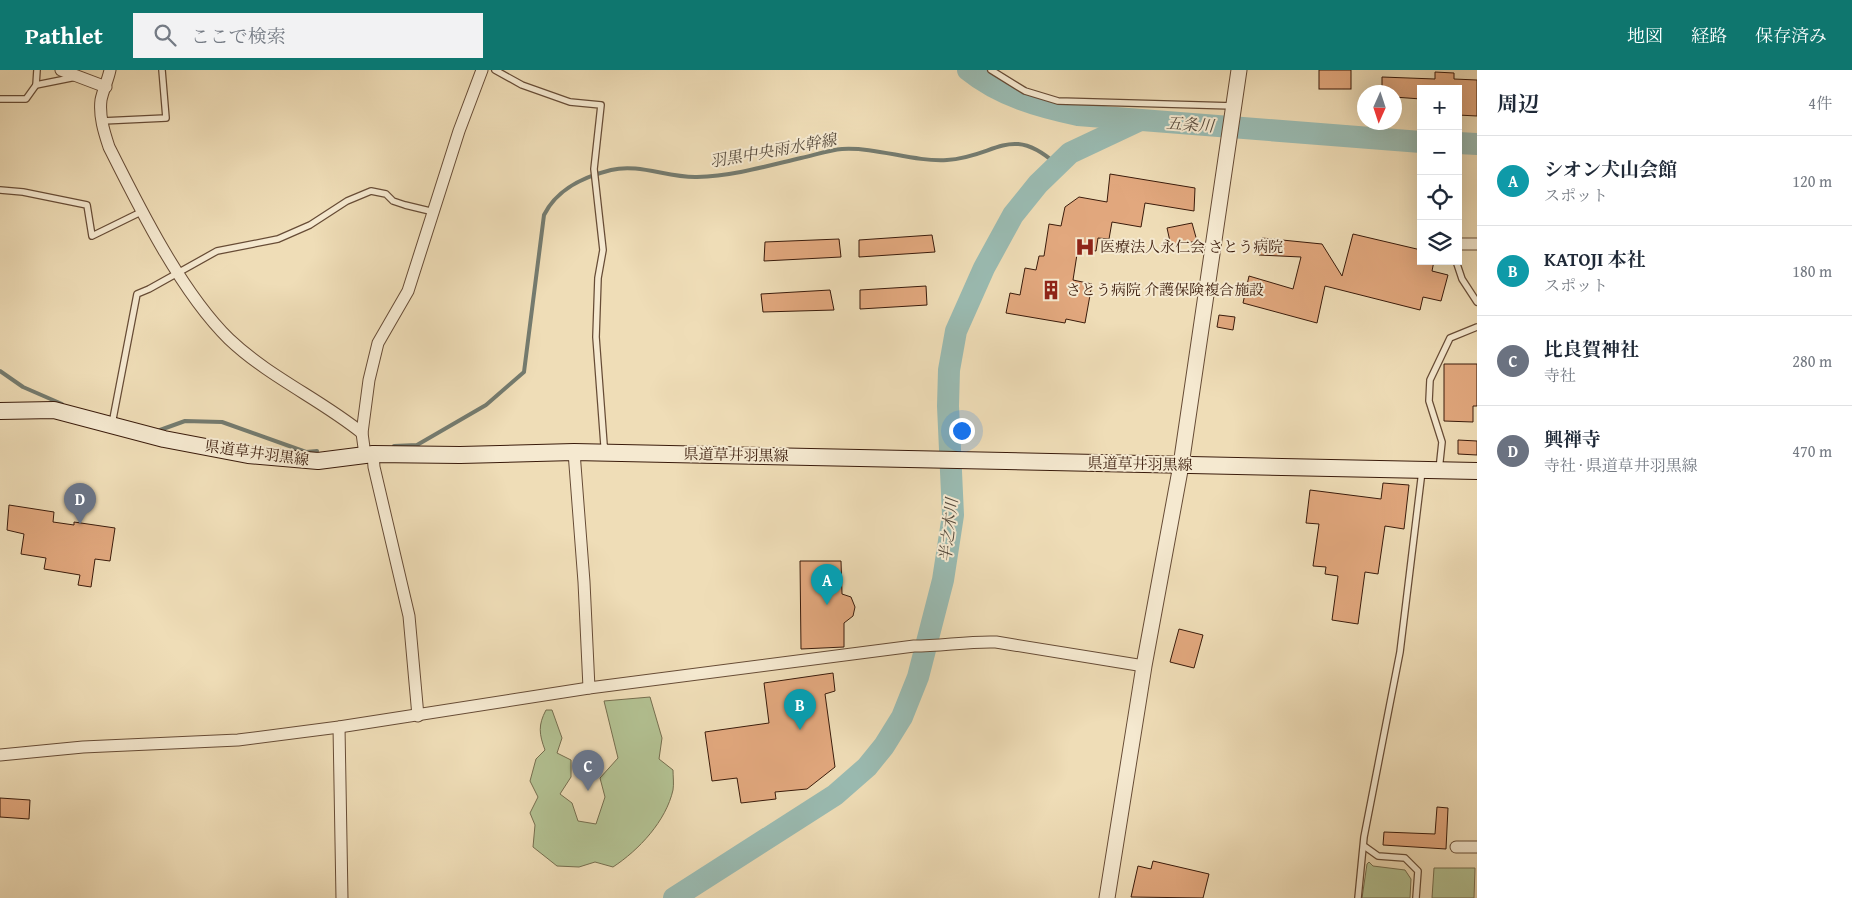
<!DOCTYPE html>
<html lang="ja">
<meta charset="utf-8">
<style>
body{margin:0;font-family:"Gentium Book Plus","Noto Serif JP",serif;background:#f2f2f3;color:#1f2937}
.controls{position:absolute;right:15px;top:15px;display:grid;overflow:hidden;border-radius:0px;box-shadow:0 5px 20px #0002}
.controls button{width:45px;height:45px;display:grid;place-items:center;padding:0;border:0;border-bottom:1px solid #e0e1e3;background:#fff;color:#1f2937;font:25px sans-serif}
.compass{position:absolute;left:1357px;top:15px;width:45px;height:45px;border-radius:50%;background:#fff;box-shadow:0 5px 20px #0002;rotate:183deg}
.you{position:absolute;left:961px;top:360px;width:18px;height:18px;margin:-12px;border:4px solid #fff;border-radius:50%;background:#1a73e8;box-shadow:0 0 0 8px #1a73e833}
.badge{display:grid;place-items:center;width:32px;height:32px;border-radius:50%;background:#0f766e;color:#fff;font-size:16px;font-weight:700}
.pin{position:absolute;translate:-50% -41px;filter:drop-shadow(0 1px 2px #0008)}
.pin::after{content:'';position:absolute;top:26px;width:18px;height:15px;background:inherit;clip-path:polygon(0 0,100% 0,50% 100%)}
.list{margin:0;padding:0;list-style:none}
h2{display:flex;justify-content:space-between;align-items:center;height:65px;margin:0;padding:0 20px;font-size:21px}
h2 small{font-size:16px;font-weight:400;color:#747a83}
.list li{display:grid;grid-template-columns:32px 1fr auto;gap:15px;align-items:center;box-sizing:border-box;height:90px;padding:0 20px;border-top:1px solid #e0e1e3}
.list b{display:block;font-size:19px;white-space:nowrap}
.list p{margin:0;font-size:16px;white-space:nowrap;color:#747a83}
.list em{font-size:16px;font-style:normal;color:#747a83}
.icon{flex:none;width:28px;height:28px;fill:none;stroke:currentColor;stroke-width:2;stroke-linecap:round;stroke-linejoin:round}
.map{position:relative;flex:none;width:1477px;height:828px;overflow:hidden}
header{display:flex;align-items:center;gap:30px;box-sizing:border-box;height:70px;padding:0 25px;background:#0f766e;color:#fff}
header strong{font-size:24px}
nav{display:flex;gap:28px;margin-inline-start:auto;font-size:18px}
.search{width:350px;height:45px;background:#f2f2f3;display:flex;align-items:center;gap:12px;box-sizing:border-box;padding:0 18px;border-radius:0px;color:#747a83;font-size:19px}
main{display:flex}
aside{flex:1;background:#fff}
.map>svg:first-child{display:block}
.green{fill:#b3c293;stroke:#766e4f}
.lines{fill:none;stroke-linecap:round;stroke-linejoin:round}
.stream{stroke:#747b6f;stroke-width:4}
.river{stroke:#9abbb2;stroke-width:22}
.building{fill:#e2a87e;stroke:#3a1b0b}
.service-casing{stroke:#674c36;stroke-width:8}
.minor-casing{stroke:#674c36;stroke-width:13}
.tertiary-casing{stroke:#674c36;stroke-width:17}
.secondary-casing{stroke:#3a1b0b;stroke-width:18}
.service{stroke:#f5e9d0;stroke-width:5.5}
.minor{stroke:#f5e9d0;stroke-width:11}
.tertiary{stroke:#f5e9d0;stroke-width:15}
.secondary{stroke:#f5e9d0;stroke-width:16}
.labels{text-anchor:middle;stroke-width:4;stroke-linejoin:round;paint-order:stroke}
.poi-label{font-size:15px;fill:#3a1b0b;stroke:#f5e9d0;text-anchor:start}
.street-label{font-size:15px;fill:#3a1b0b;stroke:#f5e9d0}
.water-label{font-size:16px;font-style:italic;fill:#574b3d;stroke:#f5e9d0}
</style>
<header>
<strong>Pathlet</strong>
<div class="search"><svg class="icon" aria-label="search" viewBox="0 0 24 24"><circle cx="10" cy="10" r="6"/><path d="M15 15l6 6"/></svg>ここで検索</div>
<nav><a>地図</a><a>経路</a><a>保存済み</a></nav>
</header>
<main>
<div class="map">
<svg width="1477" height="828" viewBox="0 0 1477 828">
<rect width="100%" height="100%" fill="#efddb7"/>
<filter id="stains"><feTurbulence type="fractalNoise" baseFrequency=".004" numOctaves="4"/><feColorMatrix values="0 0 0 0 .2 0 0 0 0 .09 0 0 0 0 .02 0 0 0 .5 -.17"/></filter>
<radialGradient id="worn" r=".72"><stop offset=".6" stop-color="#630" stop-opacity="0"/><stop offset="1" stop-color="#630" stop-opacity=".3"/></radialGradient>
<g class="green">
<path d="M650,627l12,41 -3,21 14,11c0,6 1,14 0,20 -7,31 -34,60 -60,77l-18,-5 -16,5 -22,-1 -24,-19 2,-22 -5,-12 8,-16 -8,-16 6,-22 9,-9c-6,-16 -7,-25 1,-40h6l10,28 -5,15 14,7v17l-11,17 12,9 6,18 18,3 9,-27 -5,-19 18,-20 -14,-57z"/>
<path d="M1369,792l4,4 32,4 6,9 -1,19h-48l5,-34z"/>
<path d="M1434,798h41l-1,30h-42z"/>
</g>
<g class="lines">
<g class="stream">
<path d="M0,301l23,16 39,17"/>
<path d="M160,360l25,-9 37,1 84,30 11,-1"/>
<path d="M394,376l23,-1 69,-40 38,-33 20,-157c13,-26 39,-38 67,-45 28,-7 57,8 86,7 36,-1 70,-11 104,-19 14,-3 28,-8 41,-9 36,-2 70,13 105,11 49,-3 63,-37 109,4"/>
</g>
<g class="river">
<path d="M968,0c32,26 72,37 110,45l343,27"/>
<path d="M1458,73l19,1"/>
<path d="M674,828l161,-103 32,-28 17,-21 18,-29 16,-40 25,-97 10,-65 -5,-109 1,-36 7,-39 28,-63 29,-53 25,-31 32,-31 68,-32"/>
</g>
</g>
<g class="building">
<rect x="1319" y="0" width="32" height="19"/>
<path d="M1435,2l19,1v6l23,1v36l-19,-1v-26h-37v10l-27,-2v-5h-12v-15l53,2z"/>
<path d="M1110,104l85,14 -1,23 -49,-8 -4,24 -29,-5 -3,17 -11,-1 -2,13 -18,-3 -5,32 19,4 -7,39 -19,-4 -1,4 -59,-10 4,-20 10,2 5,-27 11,2 3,-14h5l5,-32 12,2 4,-19 14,-10 28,5z"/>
<path d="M1192,153l5,18 -26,5 -4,-18z"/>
<path d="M1353,164l68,16v11h13l-2,10 16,4 -7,26 -18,-4 -3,13 -95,-24 -8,37 -74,-20 6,-27 44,13 8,-32 -42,-2 3,-17 60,6 20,32z"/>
<path d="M932,165l3,17 -76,5v-17z"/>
<path d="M839,169l2,18 -77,4 1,-19z"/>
<path d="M926,216l1,19 -67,4v-19z"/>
<path d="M830,220l4,20 -71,2 -2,-18z"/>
<path d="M1219,245l16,2 -2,13 -16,-3z"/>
<path d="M1444,294h33v42h-4v16l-29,-1z"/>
<path d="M1458,370l19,1v14l-19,-1z"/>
<path d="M1383,413l26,2 -5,44 -19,-3 -7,48 -13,-2 -7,52 -26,-4 6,-44 -13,-2 1,-7 -13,-1 6,-42 -13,-1 4,-33 71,9z"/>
<path d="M9,435l45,7 -1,10 21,3v-3l41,6 -5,33 -15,-2 -4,28 -13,-2 2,-10 -36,-6 2,-11 -25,-4 3,-20 -17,-4z"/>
<path d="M800,491h41l1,33 9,3 4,10 -2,9 -9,7v24l-43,2z"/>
<path d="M1179,559l24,6 -9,33 -24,-6z"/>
<path d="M833,603l2,18 -10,3 10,73 -28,22 -32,3 1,7 -35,4 -4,-25 -25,3 -7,-49 64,-9 -5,-40z"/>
<path d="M0,728l30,2 -1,19 -29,-2z"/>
<path d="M1437,737l11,1 -2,41 -63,-4 1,-13 51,2z"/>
<path d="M1153,791l56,13 -6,24 -72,-1 7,-31 13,3z"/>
</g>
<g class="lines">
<defs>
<g id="service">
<path d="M495,0l27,15 48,17 31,3 -7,64 9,81 -5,28 -2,59 8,108 4,6"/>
<path d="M991,0l34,21 33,10 176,5"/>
<path d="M36,15l1,-15"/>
<path d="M0,29h26l10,-14 40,-8"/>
<path d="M102,51l64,-3 -4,-48"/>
<path d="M0,120l23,2 64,13 5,31 51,-25"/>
<path d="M1456,191l6,18 15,23"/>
<path d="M112,354l25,-130 12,-5 68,-38 61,-12 32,-14 37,-24 24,-10 15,3 7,7 12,4 29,7"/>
<path d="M1439,400l3,-28 -13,-41 1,-21 20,-42 27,-11"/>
<path d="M1364,776l14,10 27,2 13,13 -2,27"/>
<path d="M1358,828l6,-61 36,-185 22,-181"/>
</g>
<g id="minor">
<path d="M61,0l45,17"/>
<path d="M110,0c-2,10 -7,20 -9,30 -2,16 3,32 8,47 30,60 72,145 120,192 40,38 91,60 133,94"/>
<path d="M1458,174h19"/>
<path d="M574,382l10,130 5,106"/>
<path d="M373,384l1,13 35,149 9,100"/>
<path d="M365,385l-3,-22 7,-53 9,-37 30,-52 51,-160 23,-61"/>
<path d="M339,657l3,171"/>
<path d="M0,685l83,-8 155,-7 101,-13 250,-39 325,-42c28,0 54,-5 82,-4l148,24"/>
<path d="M1456,777h21"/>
</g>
<path id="tertiary" d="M1107,828l37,-232 37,-201 58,-395"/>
<path id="secondary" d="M0,341l54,-1 110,29 84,16 70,6 55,-7 87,1 114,-3 903,19"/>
</defs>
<use href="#service" class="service-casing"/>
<use href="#minor" class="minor-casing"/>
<use href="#tertiary" class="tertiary-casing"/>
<use href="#secondary" class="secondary-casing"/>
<use href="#service" class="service"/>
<use href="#minor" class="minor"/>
<use href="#tertiary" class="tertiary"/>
<use href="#secondary" class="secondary"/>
</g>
<defs>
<symbol id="hospital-bare" viewBox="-9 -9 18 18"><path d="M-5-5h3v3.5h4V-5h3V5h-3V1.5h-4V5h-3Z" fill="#8f2418" stroke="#f5e9d0" stroke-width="2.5" paint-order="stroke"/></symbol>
<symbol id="building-bare" viewBox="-9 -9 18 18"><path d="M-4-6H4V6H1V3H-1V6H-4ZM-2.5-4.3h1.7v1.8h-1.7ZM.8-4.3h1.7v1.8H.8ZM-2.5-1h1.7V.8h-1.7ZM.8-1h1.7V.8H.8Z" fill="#8f2418" stroke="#f5e9d0" stroke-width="2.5" paint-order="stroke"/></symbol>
</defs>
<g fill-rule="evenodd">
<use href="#hospital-bare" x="1071" y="163" width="28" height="28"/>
<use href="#building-bare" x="1037" y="206" width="28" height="28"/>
</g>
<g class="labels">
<g class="poi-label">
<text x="1100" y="182">医療法人永仁会 さとう病院</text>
<text x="1066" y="225">さとう病院 介護保険複合施設</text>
</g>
<g class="street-label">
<text transform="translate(257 383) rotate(8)" y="5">県道草井羽黒線</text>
<text transform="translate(736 385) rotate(1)" y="5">県道草井羽黒線</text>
<text transform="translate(1140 394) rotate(1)" y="5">県道草井羽黒線</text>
</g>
<g class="water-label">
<text transform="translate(1190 54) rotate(4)" y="6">五条川</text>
<text transform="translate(773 80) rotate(-10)" y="6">羽黒中央雨水幹線</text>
<text transform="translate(948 460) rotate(-84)" y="6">半之木川</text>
</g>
</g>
<rect width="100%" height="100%" filter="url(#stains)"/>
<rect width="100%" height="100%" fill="url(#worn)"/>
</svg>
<div class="controls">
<button>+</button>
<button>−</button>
<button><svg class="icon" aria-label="locate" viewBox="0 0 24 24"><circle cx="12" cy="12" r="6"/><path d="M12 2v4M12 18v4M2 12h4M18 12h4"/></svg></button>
<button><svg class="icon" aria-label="layers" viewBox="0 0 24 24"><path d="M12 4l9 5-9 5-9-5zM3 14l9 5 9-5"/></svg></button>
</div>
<svg class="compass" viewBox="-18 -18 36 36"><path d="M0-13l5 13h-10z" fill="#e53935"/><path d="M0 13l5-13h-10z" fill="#747a83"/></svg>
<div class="you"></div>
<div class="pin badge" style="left:827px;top:535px;background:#0f9aa8">A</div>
<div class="pin badge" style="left:800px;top:660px;background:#0f9aa8">B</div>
<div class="pin badge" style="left:588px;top:721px;background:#6b7280">C</div>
<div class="pin badge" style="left:80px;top:454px;background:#6b7280">D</div>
</div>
<aside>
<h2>周辺<small>4件</small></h2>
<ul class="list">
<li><span class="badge" style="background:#0f9aa8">A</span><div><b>シオン犬山会館</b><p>スポット</p></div><em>120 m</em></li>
<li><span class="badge" style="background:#0f9aa8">B</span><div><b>KATOJI 本社</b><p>スポット</p></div><em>180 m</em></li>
<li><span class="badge" style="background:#6b7280">C</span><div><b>比良賀神社</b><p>寺社</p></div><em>280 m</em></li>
<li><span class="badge" style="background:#6b7280">D</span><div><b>興禅寺</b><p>寺社 · 県道草井羽黒線</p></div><em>470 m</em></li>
</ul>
</aside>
</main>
